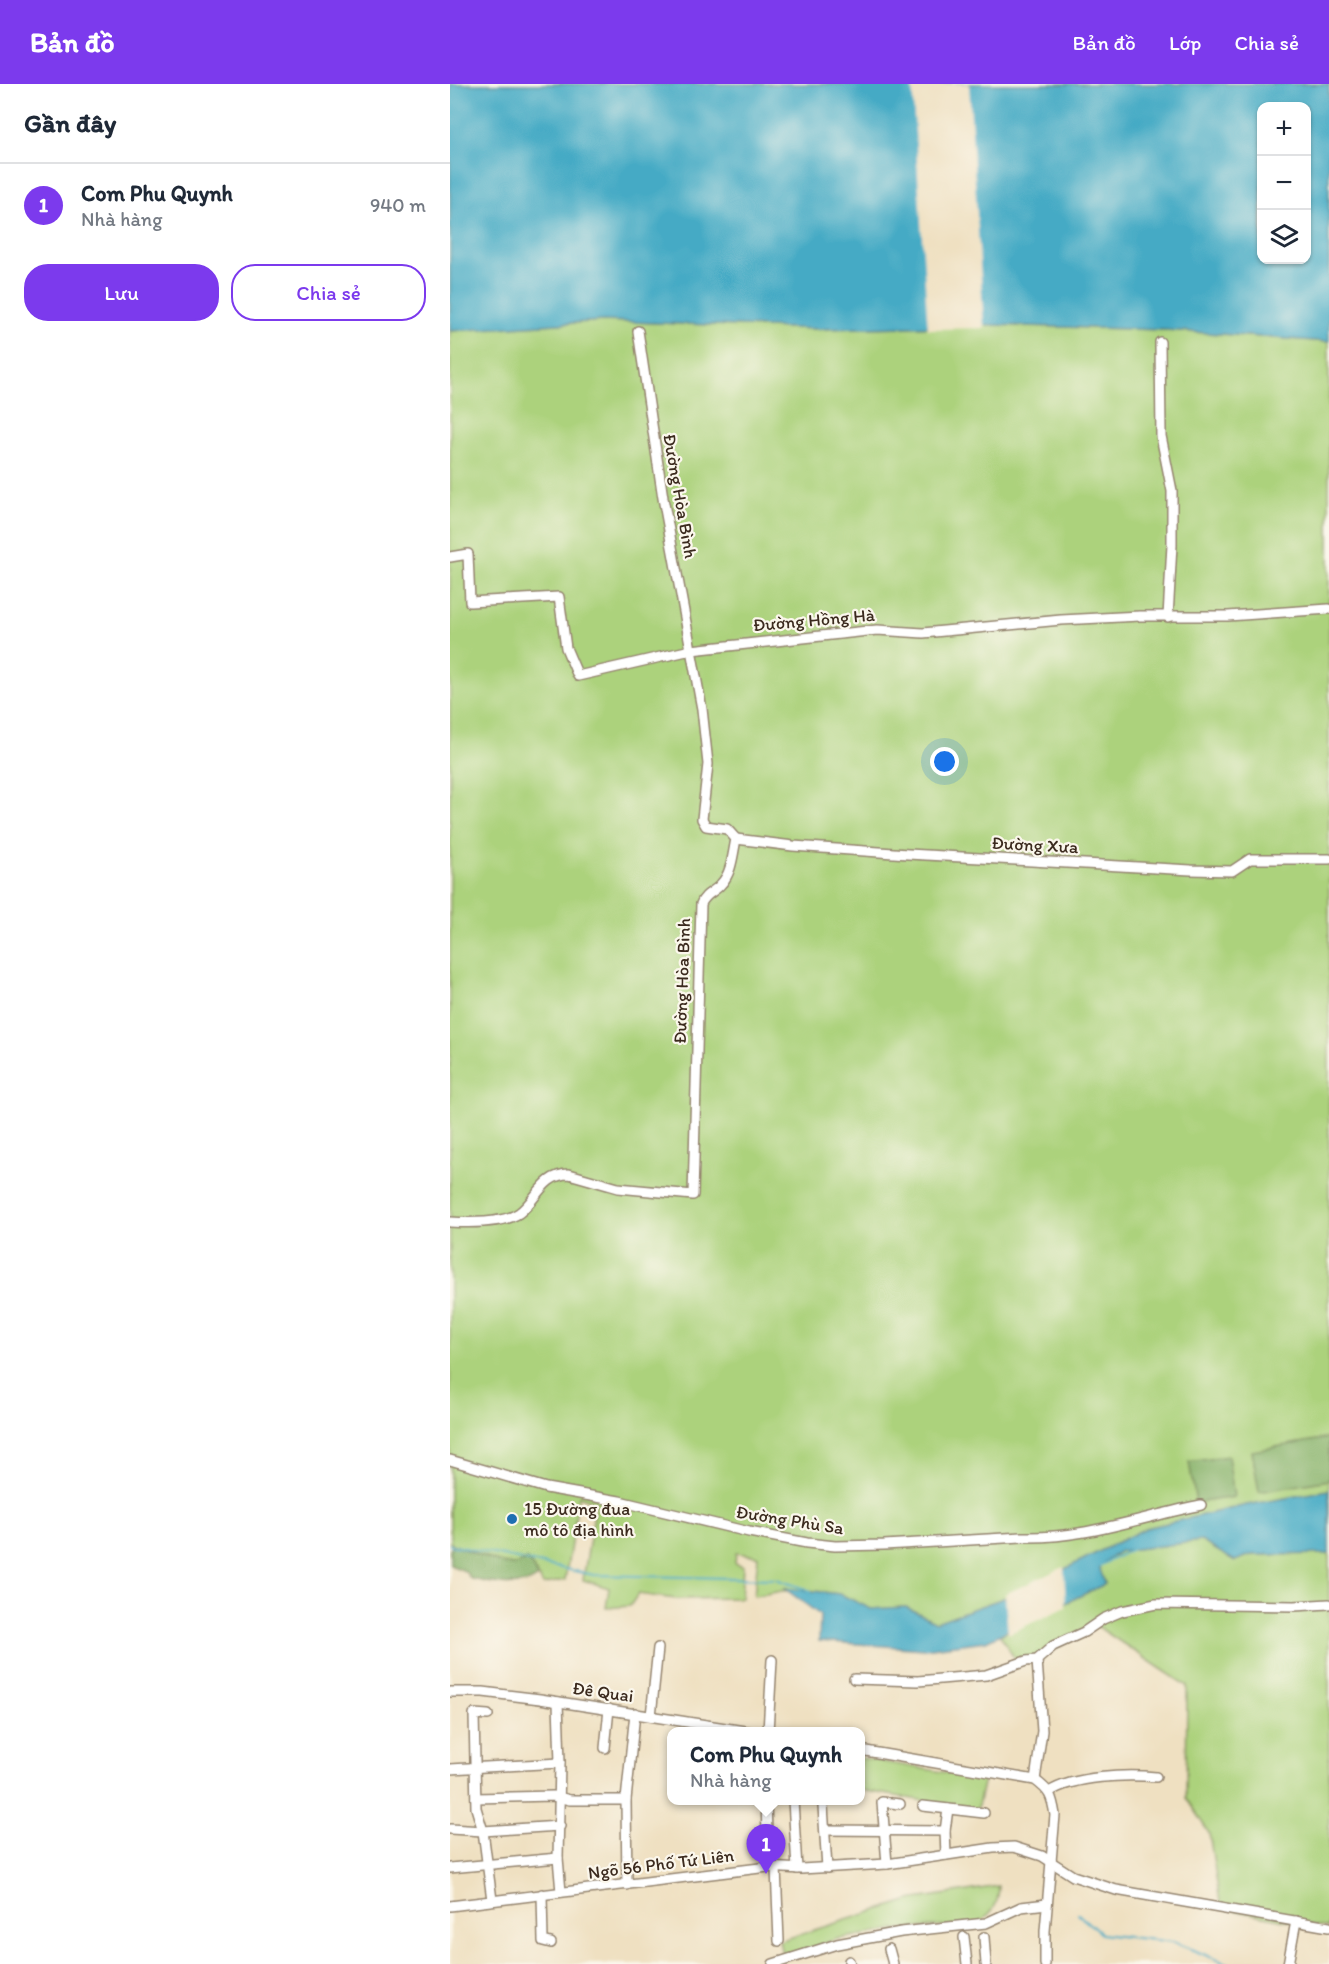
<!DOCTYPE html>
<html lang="vi">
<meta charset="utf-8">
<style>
body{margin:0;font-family:Itim,sans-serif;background:#f6f6f7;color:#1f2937}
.controls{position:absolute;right:18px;top:18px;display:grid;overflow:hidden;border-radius:12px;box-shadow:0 2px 4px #0004}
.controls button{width:54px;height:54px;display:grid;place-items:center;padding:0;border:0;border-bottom:2px solid #e0e1e3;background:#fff;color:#1f2937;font:30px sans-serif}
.you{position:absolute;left:495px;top:678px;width:21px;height:21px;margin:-15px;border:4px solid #fff;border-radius:50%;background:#1a73e8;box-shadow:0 0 0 9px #1a73e833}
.badge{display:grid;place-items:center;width:39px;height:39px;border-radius:50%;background:#7c3aed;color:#fff;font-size:20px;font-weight:700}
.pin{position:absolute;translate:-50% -50px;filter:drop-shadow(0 2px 3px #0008)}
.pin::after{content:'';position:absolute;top:32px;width:21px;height:18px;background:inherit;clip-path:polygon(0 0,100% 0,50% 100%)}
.popup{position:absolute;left:217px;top:1643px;width:198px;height:78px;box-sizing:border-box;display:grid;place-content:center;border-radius:12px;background:#fff;filter:drop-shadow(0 2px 4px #0005);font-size:20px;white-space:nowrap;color:#747a83}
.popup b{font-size:22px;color:#1f2937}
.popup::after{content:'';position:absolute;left:50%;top:100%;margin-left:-12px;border:12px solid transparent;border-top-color:#fff}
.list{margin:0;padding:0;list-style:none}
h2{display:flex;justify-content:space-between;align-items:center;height:78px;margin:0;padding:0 24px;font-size:26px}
h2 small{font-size:20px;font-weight:400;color:#747a83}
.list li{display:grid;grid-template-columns:39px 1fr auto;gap:18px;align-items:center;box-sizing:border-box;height:84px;padding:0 24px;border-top:2px solid #e0e1e3}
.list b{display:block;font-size:22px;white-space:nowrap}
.list p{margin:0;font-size:20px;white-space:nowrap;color:#747a83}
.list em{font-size:20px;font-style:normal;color:#747a83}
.actions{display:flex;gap:12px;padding:18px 24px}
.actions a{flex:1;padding:14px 0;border:2px solid #7c3aed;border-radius:24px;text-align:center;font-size:21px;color:#7c3aed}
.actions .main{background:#7c3aed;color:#fff}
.icon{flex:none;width:33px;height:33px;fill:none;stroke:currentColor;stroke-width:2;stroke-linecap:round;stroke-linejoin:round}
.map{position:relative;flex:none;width:879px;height:1880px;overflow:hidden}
header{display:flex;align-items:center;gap:36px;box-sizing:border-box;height:84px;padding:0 30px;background:#7c3aed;color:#fff}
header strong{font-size:28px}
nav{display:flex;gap:33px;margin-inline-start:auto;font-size:21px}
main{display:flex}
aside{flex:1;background:#fff}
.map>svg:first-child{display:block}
.green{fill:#acd27c;stroke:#747e4d;stroke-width:1.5}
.forest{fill:#89b46c;stroke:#626f45;stroke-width:1.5}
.water{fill:#45aac5;stroke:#406a72;stroke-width:1.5;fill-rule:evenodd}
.pier{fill:#efe0c1}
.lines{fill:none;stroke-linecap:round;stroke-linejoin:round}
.stream{stroke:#45aac5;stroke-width:2}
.street-casing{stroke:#958570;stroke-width:12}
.street{stroke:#fff;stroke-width:9}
.poi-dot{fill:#1f6fb2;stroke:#fbf7ec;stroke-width:2}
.labels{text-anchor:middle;stroke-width:4.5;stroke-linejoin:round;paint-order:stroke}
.street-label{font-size:18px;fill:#3b2a1e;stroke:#fbf7ec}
.poi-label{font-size:18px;fill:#3b2a1e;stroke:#fbf7ec;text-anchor:start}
</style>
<header>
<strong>Bản đồ</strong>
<nav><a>Bản đồ</a><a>Lớp</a><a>Chia sẻ</a></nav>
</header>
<main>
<aside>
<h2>Gần đây<small></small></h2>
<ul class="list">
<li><span class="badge">1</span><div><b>Com Phu Quynh</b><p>Nhà hàng</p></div><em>940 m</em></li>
</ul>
<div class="actions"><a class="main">Lưu</a><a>Chia sẻ</a></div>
</aside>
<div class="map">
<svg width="879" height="1880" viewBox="0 0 879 1880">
<rect width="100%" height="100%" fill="#fbf7ec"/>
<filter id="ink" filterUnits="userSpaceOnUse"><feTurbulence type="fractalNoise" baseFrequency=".0167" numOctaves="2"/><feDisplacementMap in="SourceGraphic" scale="12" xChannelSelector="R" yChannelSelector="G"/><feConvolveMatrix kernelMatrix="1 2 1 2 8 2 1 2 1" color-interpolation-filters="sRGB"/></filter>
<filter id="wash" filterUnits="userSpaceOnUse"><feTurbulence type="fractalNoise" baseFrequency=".008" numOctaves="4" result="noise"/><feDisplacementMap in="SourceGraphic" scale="24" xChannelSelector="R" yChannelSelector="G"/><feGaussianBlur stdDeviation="1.35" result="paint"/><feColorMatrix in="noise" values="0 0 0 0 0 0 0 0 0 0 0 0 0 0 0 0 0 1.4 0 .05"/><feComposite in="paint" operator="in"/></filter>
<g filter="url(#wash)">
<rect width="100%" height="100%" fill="#efe0c1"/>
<g class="green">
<path d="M153,237l216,8 174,-4 173,5 163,12v1148l-82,15 -101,23 -131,66 -79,28 -30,-15 -35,2 -31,-15 -33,-4 -25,1 -28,5 4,-40 -22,-3 -1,10 8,3 -2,32 -65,1 -38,-5 -8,12 -24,2 3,-20 -26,-8 13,-78 -17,-6 -14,84 -22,5 -10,-18 -30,-3 -53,-21v-1212z"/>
<path d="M751,1457l34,20 16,-6 78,-1v374l-108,-20 -12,-75 -23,-35 1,-112 -92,-61 -58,35 -20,3 -17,-28 105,-51 -7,-18 22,-15z"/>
<path d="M410,1674l124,21 -7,31 -116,-20z"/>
<path d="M549,1802c-1,20 -5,24 -20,38l-77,5 -65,10 -54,19 -4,-17 131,-41z"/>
</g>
<g class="forest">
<path d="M879,1354v42l-70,12 -7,-41z"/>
<path d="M778,1372l6,41 -38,6 -7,-41z"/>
<path d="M3,1461l50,19 12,1 12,-5 6,7 5,10c-16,14 -48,5 -67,2l-6,-8 -15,-6v-15z"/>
</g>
<g class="water">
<path d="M0,0h879v258l-163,-12 -173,-5 -174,4 -216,-8 -153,10zM812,22h44v154h-44z"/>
<path d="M879,1406v64l-78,1 -16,6 -34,-20 -81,10 -21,15 6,18 -119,57 -62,8 -105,-8 1,-26 -36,-27 56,6 31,15 35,-2 30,15 79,-28 131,-66 101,-23z"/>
</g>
<g class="pier">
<path d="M462,0h57l15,244 -56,1z"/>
<path d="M614,1483l2,40 -58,27 -3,-40z"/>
</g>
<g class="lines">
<g class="stream">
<path d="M0,1461l144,30 182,4 35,12"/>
<path d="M647,1483l35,-18"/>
<path d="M628,1830l23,20 72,8 55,22"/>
</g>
</g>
</g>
<g filter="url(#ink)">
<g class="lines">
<defs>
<g id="street">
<path d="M710,258l1,94 11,55v54l-4,72"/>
<path d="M0,473l18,-3 2,48 89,-5 7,51 12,28 113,-26 186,-20 46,3 138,-13 79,-4h88l101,-7"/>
<path d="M286,755l57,7 115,8 283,16 41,1 18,-12h79"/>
<path d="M0,1138c19,1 53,2 69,-9 18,-13 24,-39 50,-39l49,14 75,7 8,-291c4,-11 14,-12 20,-20 11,-11 12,-31 15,-45l-9,-10 -21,-3 -4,-7 6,-55 -6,-55 -39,-211 -25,-167"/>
<path d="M0,1376l96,28 73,13 130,31 58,11 28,3 49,-1 138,-8c62,2 120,-20 179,-32"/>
<path d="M404,1595l64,2 68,-6 40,-14 11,-1 16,-14 31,-14 19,-13 19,-8 34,-7 138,2 35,-2"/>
<path d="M0,1608h33l57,7 211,33"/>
<path d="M108,1618l2,61 -2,95 3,34"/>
<path d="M38,1631l-14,-1 2,94 7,23 9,69"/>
<path d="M201,1632l7,-68"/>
<path d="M318,1648l4,-72"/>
<path d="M155,1664l4,-39"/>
<path d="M410,1666l175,30c15,11 17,16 20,35l-10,116v33"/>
<path d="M0,1685l110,-6"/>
<path d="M585,1696l7,-49 -5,-71"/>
<path d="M599,1708c25,-16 77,-18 107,-15"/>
<path d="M26,1714l77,-2 17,4h56"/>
<path d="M316,1716l2,67"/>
<path d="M343,1716l4,69"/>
<path d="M373,1722l4,62"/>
<path d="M473,1722l61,7"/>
<path d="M0,1745l33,2 77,-5"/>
<path d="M375,1746l120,1"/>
<path d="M496,1771l-1,-24 3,-22"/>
<path d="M437,1780l-5,-62 18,2"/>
<path d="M0,1784l108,-10"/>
<path d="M326,1784l3,73"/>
<path d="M177,1801l-1,-85 9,-87"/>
<path d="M92,1810l1,47 8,2"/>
<path d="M0,1822l318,-39 33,2 86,-5 106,-16 21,-1 28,9 31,20 43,14 213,37"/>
<path d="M514,1853l3,27"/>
<path d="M534,1853l2,27"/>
<path d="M439,1865l4,15"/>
<path d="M399,1877l1,3"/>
<path d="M323,1880l64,-20 64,-12 85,-9 35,-16 26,-3"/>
<path d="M838,1880l8,-43"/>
</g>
</defs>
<use href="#street" class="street-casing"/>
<use href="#street" class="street"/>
</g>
</g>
<circle class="poi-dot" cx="62" cy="1435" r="6"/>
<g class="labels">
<g class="street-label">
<text transform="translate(230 412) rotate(80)" y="6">Đường Hòa Bình</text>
<text transform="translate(364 536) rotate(-5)" y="6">Đường Hồng Hà</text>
<text transform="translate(585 761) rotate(3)" y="6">Đường Xưa</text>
<text transform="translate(232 897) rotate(-88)" y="6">Đường Hòa Bình</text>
<text transform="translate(340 1436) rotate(9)" y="6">Đường Phù Sa</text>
<text transform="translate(153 1608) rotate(8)" y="6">Đê Quai</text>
<text transform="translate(211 1780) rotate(-7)" y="6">Ngõ 56 Phố Tứ Liên</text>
</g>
<g class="poi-label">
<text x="74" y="1431">15 Đường đua<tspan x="74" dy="21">mô tô địa hình</tspan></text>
</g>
</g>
</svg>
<div class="controls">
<button>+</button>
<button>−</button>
<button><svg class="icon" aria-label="layers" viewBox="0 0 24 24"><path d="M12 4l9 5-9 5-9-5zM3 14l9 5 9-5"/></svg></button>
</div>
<div class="you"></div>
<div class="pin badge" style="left:316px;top:1790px">1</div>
<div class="popup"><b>Com Phu Quynh</b>Nhà hàng</div>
</div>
</main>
